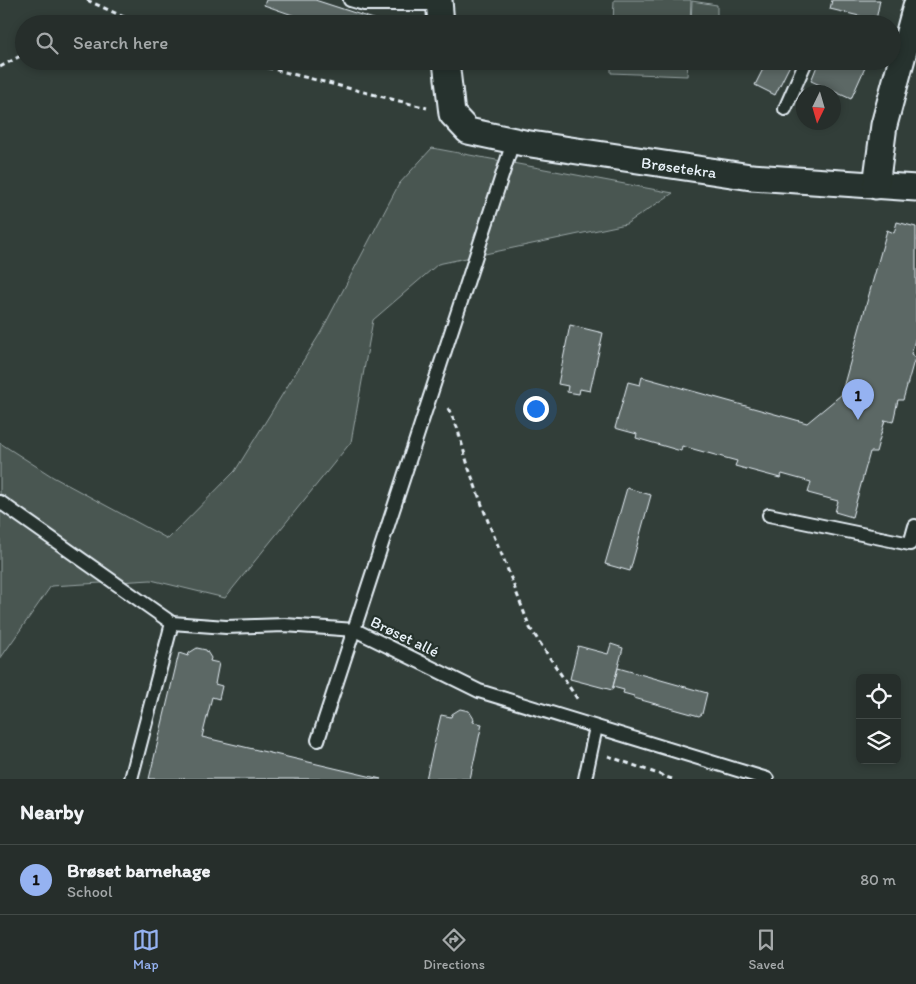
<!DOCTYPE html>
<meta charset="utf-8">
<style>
body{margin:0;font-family:Itim,sans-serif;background:#323a37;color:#f1f3f6}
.controls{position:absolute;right:15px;bottom:15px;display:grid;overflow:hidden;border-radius:8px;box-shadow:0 2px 8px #0003}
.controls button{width:45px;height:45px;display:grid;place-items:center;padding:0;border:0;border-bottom:1px solid #424a47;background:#262e2b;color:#f1f3f6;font:25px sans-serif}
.compass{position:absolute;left:796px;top:85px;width:45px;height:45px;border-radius:50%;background:#262e2b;box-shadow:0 2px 8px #0003;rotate:185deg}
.you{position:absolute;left:535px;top:408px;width:18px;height:18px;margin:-12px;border:4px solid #fff;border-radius:50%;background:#1a73e8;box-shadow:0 0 0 8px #1a73e833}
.badge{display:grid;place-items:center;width:32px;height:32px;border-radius:50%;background:#95b2f1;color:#111;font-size:16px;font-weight:700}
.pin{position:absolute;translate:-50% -41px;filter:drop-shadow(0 1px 2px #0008)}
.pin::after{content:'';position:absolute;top:26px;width:18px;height:15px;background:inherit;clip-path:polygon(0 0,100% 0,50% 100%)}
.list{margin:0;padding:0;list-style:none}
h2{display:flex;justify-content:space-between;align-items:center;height:65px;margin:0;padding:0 20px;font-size:21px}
h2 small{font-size:16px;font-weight:400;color:#a4a8a9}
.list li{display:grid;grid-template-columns:32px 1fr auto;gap:15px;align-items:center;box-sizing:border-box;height:70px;padding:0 20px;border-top:1px solid #424a47}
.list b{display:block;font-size:19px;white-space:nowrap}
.list p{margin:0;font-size:16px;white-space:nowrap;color:#a4a8a9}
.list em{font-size:16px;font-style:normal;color:#a4a8a9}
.icon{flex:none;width:28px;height:28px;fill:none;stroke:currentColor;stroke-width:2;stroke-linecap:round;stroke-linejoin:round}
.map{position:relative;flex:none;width:916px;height:779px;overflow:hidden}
.search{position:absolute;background:#262e2b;box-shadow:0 2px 8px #0003;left:15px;right:15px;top:15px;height:55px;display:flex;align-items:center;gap:12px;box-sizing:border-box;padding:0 18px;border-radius:28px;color:#a4a8a9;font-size:19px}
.sheet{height:135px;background:#262e2b}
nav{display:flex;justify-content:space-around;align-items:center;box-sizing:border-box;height:70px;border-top:1px solid #424a47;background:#262e2b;font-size:14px;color:#a4a8a9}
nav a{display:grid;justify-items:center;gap:2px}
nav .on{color:#95b2f1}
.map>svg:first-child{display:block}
.green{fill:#495651;stroke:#98a4a4}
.building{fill:#5c6865;stroke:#e8f1f8}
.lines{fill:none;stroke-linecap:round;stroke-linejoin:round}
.lane-casing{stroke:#e8f1f8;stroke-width:16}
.street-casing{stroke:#e8f1f8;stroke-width:29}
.path{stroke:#e8f1f8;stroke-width:3;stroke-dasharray:5 4;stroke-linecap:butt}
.lane{stroke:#26332d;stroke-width:12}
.street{stroke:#26332d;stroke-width:25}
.labels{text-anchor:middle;stroke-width:4.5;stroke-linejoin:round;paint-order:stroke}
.street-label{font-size:16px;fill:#e8f1f8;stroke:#26332d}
</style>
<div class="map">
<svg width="916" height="779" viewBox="0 0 916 779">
<rect width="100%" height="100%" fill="#323e39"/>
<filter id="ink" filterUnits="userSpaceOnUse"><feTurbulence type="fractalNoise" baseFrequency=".02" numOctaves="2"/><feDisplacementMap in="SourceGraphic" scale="10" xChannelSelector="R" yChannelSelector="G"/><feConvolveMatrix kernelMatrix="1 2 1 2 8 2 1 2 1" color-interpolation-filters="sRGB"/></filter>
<g filter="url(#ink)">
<g class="green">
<path d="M614,0h77l-1,24h-77z"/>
<path d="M692,1l25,4v19h-26z"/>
<path d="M611,61h77l-1,15 -76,-3z"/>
<path d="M432,148l241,45 -47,31 -188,40 -65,56 -22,122 -126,156 -74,-18 -100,6 -51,73v-216l53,34 115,62 67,-68 86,-139 78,-148z"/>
</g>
<g class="building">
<path d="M266,0h49l74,24h-71l-54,-19z"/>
<path d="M832,0h48l-4,20 -46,-11z"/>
<path d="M767,61h25l-17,34 -20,-10z"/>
<path d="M819,61h49l-17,38 -40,-18z"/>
<path d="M897,222l19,5v109l-5,18 4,3 -12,43h-5l-5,22 -8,-2 -9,32h-6l-18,65 -17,-5 3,-11 -30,-8 3,-11 -29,-8 -2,4 -45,-12 2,-5 -55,-15 -1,5 -45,-13 1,-4 -22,-6 13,-46 12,3 2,-8 165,46 34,-28 46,-165 7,3z"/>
<path d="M570,325l33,8 -13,58 -10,-2 -1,5 -12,-2 1,-6 -10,-2z"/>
<path d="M627,488l24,7 -21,76 -25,-7z"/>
<path d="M611,644l12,4 -11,42 -42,-11 8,-33 30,8z"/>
<path d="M197,648l9,2 5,8 -1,3 9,2 -4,21 7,2 -3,13 -7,-2 -10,40 179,42h-232l30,-126 9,3 1,-3z"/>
<path d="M618,668l89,25 -5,21 -3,2 -65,-18v-2l-11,-3 1,-3 -11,-3z"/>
<path d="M460,709l9,2 5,8 -1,3 9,2 -12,55h-44l15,-64 10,2 1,-3z"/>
</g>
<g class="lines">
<defs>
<g id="lane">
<path d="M350,0l14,4h75"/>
<path d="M785,109l21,-48"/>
<path d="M0,502l172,121"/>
<path d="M769,515l141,29 5,-18"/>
<path d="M318,740l195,-598"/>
<path d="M131,779l41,-156 54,4 59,-2 70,5 124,61 288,88"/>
<path d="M585,779l11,-52"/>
</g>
<g id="street">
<path d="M439,0l2,24"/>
<path d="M446,61l6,53 16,17 56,12 227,34 165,11"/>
<path d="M876,186l8,-61 32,-119"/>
</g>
</defs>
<use href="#lane" class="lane-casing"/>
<use href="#street" class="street-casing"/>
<g class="path">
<path d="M87,0l52,24"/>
<path d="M241,61l186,47"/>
<path d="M0,67l24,-13"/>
<path d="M448,408l9,19 12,42 20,55 15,36 26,68 48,72"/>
<path d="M608,756l64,23"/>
</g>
<use href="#lane" class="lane"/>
<use href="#street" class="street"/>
</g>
</g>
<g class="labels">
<g class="street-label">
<text transform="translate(679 167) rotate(8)" y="6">Brøsetekra</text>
<text transform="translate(405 636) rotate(26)" y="6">Brøset allé</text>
</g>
</g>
</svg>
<div class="controls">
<button><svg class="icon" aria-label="locate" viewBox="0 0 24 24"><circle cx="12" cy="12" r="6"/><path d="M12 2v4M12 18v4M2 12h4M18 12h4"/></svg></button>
<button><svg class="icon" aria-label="layers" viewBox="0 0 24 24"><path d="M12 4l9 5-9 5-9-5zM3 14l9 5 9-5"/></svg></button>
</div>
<svg class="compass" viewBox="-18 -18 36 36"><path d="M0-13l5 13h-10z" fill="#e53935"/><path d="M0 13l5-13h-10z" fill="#a4a8a9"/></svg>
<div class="you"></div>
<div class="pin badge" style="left:858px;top:420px">1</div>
<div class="search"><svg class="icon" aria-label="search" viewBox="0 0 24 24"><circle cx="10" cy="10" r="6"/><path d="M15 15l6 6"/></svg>Search here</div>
</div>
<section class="sheet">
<h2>Nearby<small></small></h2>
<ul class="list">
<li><span class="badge">1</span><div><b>Brøset barnehage</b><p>School</p></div><em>80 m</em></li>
</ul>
</section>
<nav>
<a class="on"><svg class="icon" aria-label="map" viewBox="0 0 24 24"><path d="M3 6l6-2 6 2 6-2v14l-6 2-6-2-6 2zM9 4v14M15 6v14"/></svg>Map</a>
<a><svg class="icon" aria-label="directions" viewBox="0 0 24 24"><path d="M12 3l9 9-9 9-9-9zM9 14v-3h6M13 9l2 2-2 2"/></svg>Directions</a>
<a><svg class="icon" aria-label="saved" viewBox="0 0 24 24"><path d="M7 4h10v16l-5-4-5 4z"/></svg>Saved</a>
</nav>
